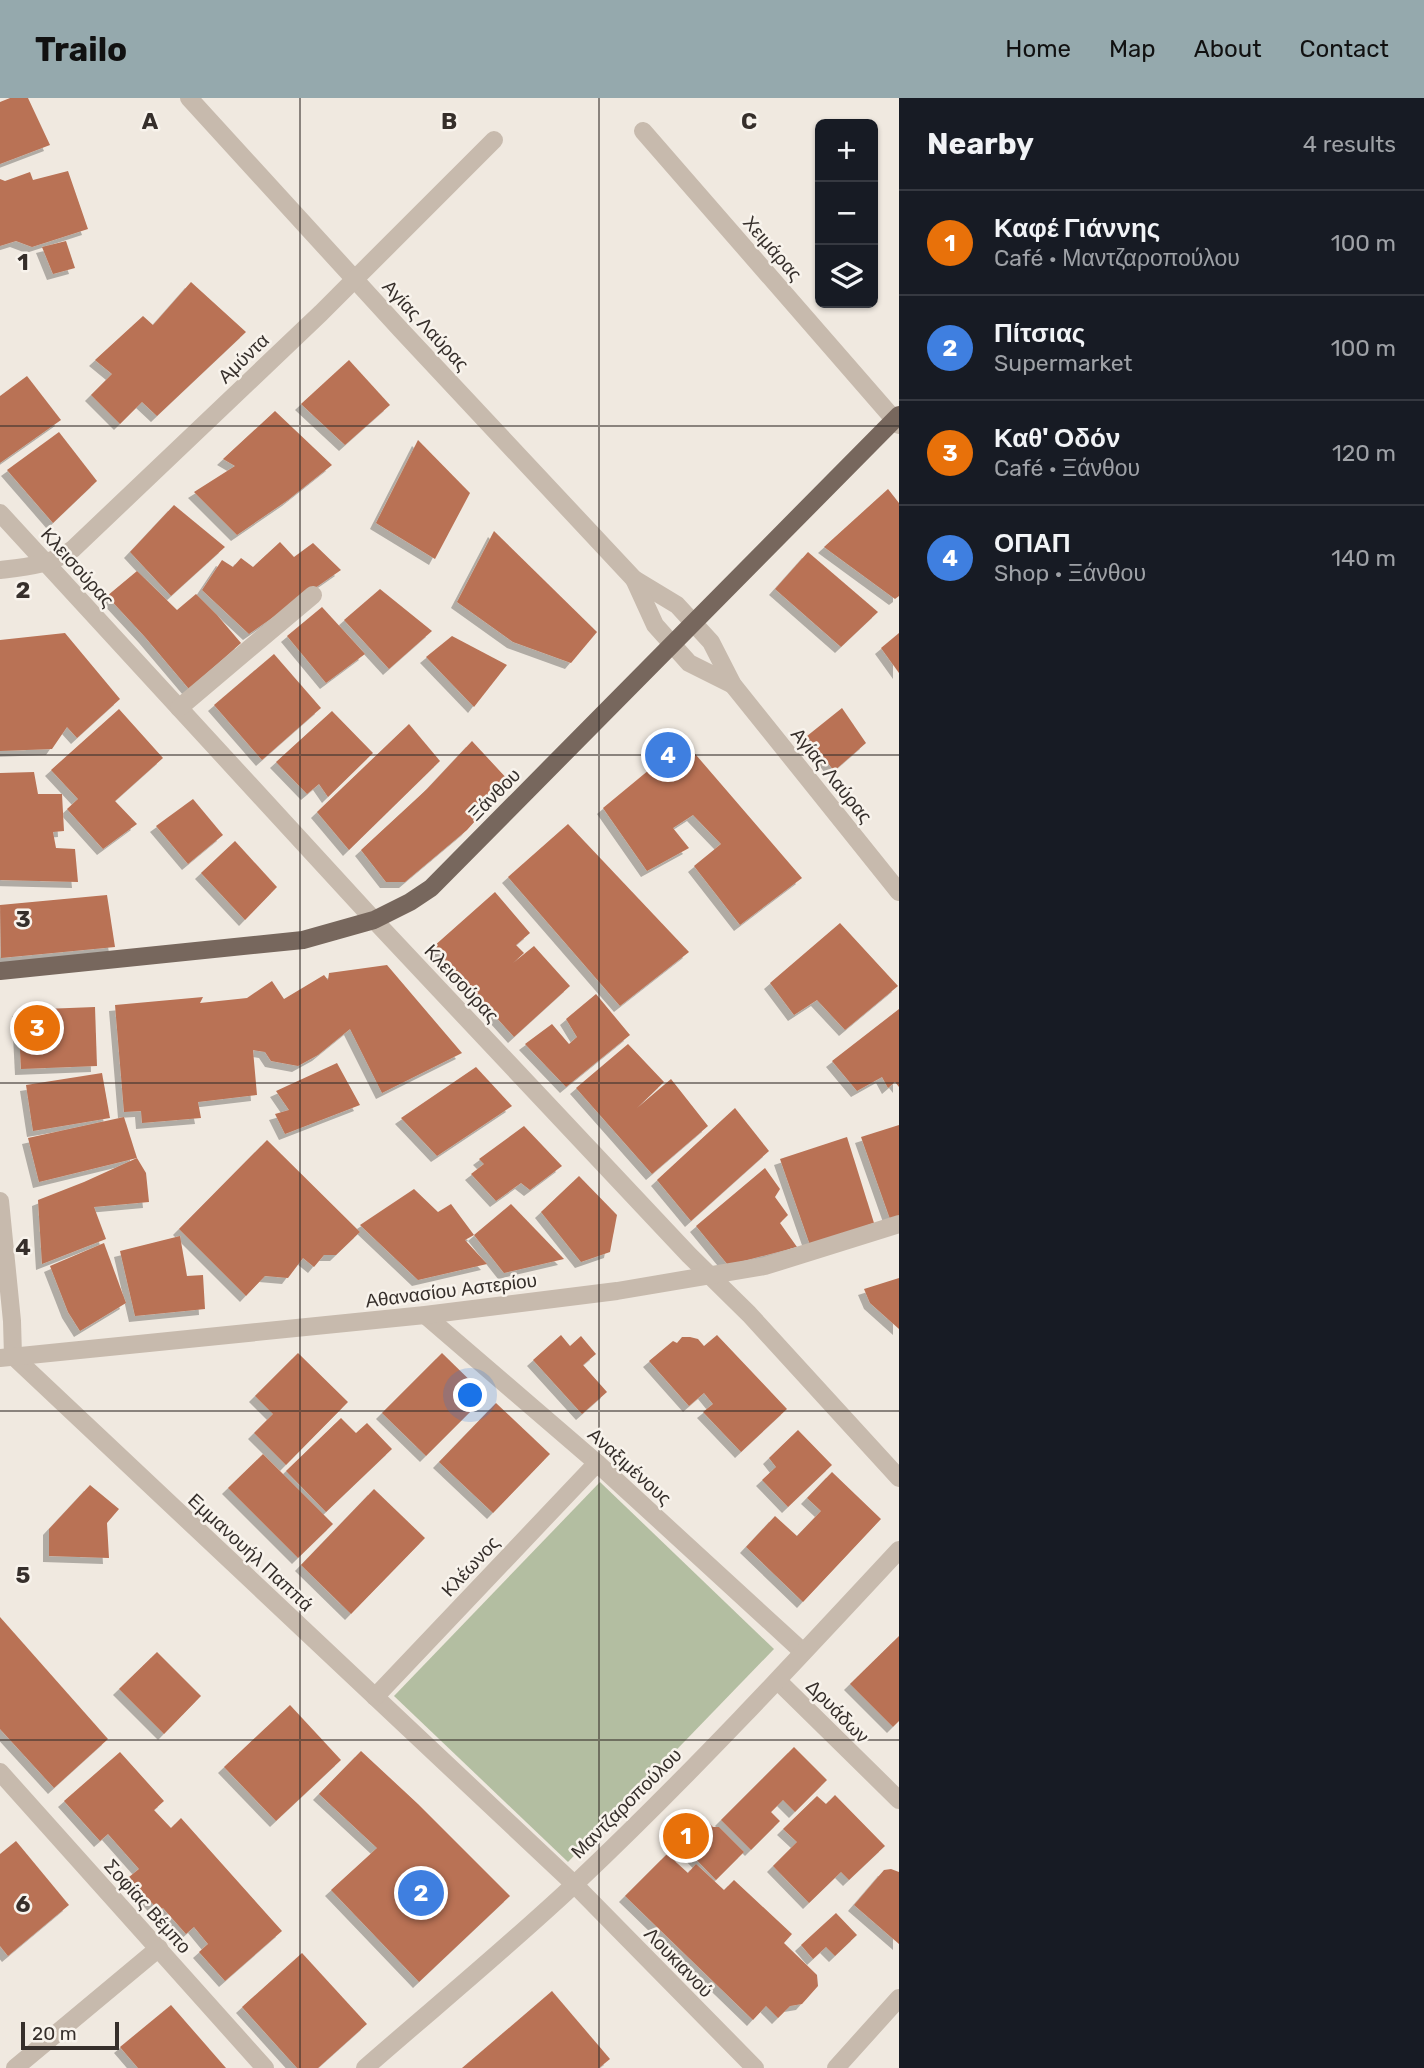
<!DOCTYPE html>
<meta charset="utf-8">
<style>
body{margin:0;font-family:Rubik,sans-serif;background:#20242c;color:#f1f3f6}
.controls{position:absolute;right:21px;top:21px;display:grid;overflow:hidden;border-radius:10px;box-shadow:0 2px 5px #0004}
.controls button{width:63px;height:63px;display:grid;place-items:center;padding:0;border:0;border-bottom:2px solid #363941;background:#171b24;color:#f1f3f6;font:35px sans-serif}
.scale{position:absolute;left:21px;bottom:18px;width:98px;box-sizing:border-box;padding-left:7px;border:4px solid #362f2b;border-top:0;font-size:19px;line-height:24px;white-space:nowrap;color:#362f2b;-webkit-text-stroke:5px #f8f3ec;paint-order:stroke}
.you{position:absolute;left:471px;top:1298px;width:24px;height:24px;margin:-18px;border:5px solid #fff;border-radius:50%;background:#1a73e8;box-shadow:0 0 0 10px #1a73e833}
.badge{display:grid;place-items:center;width:46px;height:46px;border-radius:50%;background:#95a9ad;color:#fff;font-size:23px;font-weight:700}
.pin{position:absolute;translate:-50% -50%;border:4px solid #fff;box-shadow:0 2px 7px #0006}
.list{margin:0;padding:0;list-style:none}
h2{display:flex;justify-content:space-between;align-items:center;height:91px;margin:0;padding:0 28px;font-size:30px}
h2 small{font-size:23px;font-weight:400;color:#9ea1a6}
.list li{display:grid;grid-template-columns:46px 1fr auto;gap:21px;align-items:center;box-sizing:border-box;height:105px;padding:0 28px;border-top:2px solid #363941}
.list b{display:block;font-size:26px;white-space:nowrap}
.list p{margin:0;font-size:23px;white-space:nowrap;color:#9ea1a6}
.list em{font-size:23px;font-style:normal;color:#9ea1a6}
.icon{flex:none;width:38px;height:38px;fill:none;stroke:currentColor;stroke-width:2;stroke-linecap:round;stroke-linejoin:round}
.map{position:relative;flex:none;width:899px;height:1970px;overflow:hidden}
header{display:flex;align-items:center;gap:42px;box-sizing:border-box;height:98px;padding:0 35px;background:#95a9ad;color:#111}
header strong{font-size:33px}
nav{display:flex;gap:38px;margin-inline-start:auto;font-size:24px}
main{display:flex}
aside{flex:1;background:#171b24}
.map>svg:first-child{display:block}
.green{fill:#b3bea1}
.building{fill:#b97255;filter:url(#shadow)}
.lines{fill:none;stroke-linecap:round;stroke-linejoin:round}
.minor{stroke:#c7baad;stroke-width:18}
.major{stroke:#77675d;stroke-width:18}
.grid{fill:none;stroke:#362f2b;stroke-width:2;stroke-opacity:0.55}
.labels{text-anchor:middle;stroke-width:5;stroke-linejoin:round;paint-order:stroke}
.street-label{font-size:19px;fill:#362f2b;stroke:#f8f3ec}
.grid-label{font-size:23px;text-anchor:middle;font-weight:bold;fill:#362f2b;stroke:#f8f3ec;stroke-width:5;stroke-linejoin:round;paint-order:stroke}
</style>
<header>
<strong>Trailo</strong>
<nav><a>Home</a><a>Map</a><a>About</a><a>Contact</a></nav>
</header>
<main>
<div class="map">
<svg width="899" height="1970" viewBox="0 0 899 1970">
<defs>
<filter id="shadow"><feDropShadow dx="-6" dy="6" stdDeviation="0" flood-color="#0004"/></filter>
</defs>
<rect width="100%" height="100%" fill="#f0e9e0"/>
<path class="green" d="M600,1384l174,167 -206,213 -174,-166z"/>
<g class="building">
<path d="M10,0h18l22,47 -50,19v-62z"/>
<path d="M68,73l20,58 -56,18 -16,-6 -16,5v-67l5,2 25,-9 3,8z"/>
<path d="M66,143l9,27 -22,6 -11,-27z"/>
<path d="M191,184l55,50 -89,84 -15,-14 -22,22 -29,-29 21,-21 -17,-14 48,-44 10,9z"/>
<path d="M349,262l41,45 -45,40 -44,-41z"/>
<path d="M27,278l34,44 -61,43v-67z"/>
<path d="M275,313l57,54 -44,35 -51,35 -43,-43 41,-26 -12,-7z"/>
<path d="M59,334l38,49 -44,42 -46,-53z"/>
<path d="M418,342l52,53 -35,66 -59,-36z"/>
<path d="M888,391l11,14v93l-4,3 -71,-52z"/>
<path d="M174,407l51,42 -54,49 -41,-44z"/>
<path d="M494,433l103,101 -26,31 -58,-21 -56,-40z"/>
<path d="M280,444l14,15 19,-14 28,27 -92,64 -47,-44 20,-30 11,7 8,-9 12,9z"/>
<path d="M808,454l70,60 -37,35 -66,-58z"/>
<path d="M137,473l40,39 19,-16 21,21 24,28 -52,46 -44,-52 -38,-41z"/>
<path d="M380,491l52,42 -43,38 -45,-49z"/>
<path d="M322,509l43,47 -39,29 -39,-47z"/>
<path d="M65,535l55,66 -43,39 -10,-11 -15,22 -52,2v-111z"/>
<path d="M899,535v40l-18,-25z"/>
<path d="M452,538l55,29 -33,42 -48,-50z"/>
<path d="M274,556l47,54 -59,52 -48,-55z"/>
<path d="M842,610l24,35 -32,28 -27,-35z"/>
<path d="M119,611l44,49 -48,43 22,23 -34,25 -36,-40 11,-10 -27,-29z"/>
<path d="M332,613l41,42 -45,44 -9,-13 -12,10 -31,-32z"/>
<path d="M409,626l31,37 -91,89 -32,-38z"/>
<path d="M472,643l38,41 -43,48 -62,52h-19l-25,-32 66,-61z"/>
<path d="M684,643l118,137 -62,47 -46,-59 27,-22 -28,-29 -20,13 16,20 -42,23 -44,-63z"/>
<path d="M34,674l4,22h24l2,37 -11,1 3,16 19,1 3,33 -78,-2v-107z"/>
<path d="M193,701l30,36 -35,29 -32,-38z"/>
<path d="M568,726l121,128 -69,54 -112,-129z"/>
<path d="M235,743l42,46 -32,33 -44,-47z"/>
<path d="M495,794l35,41 -14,12 8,8 -11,10 21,-17 36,40 -56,51 -81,-90z"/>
<path d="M107,797l8,52 -114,11 -1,-53z"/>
<path d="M840,825l58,63 -53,44 -28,-30 -23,15 -24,-32z"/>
<path d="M387,867l75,88 -80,40 -32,-64 -32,26 -20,11 -27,-5 -6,-9 -12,-2 4,45 -59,7 3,16 -59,5 -1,-12 -17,1 -9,-107 88,-8 -3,6 47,-5 25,-17 12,18 40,-24 4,5 1,-7z"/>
<path d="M596,896l34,41 -64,52 -41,-43 27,-20 17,20 8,-7 -11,-18z"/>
<path d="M95,909l2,59 -76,3 -3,-59z"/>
<path d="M899,911v78l-4,-5 -7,6 -6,-11 -25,14 -25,-30z"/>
<path d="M628,946l36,38 -27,26 34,-29 37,47 -56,48 -76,-86z"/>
<path d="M337,965l23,42 -75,29 -10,-20 14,-4 -13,-19z"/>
<path d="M476,969l36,39 -75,50 -36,-38z"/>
<path d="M102,975l8,45 -77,13 -7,-46z"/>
<path d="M735,1010l34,43 -78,70 -34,-41z"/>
<path d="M124,1019l13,41 -98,24 -11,-44z"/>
<path d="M899,1027v91l-9,3 -29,-82z"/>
<path d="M524,1028l38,40 -32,24 -9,-7 -25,18 -25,-27 13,-10 -5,-5z"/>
<path d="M847,1039l27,86 -64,22 -30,-86z"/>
<path d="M267,1042l93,92 -24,23h-12l-10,12 -11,-9 -15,20 -23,-2 -19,20 -67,-67z"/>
<path d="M137,1060l9,15 3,29 -55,5 12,32 -64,25 -4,-64 46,-18z"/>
<path d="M765,1070l15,21 -5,8 13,18 -8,8 17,24 -69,18 -32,-39z"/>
<path d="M579,1078l38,39 -7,37 -29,10 -40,-50z"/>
<path d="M414,1091l24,23 13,-8 23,31 -9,5 22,24 -69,16 -58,-55z"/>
<path d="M511,1106l53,55 -60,14 -30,-38z"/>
<path d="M180,1138l7,40 16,-1 2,34 -70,7 -15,-65z"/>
<path d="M104,1145l22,60 -46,28 -12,-19 -18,-46z"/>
<path d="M899,1180v51l-29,-26 -6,-14z"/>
<path d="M561,1237l9,11 11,-10 15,18 -13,11 24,27 -25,22 -49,-54z"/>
<path d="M717,1237l70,74 -46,43 -38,-40 10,-8 -9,-11 -15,13 -40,-45 24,-20 4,2 5,-6h8l8,2 6,7z"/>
<path d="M298,1255l50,49 -62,63 -32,-32 19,-19 -18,-18z"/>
<path d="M442,1255l44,43 -60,60 -44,-43z"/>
<path d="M496,1305l54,51 -57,59 -54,-51z"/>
<path d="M341,1320l15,15 11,-10 25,26 -66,63 -40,-41z"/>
<path d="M798,1332l34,35 -44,42 -26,-27 14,-13 -7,-9z"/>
<path d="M263,1356l70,70 -35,34 -70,-70z"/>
<path d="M832,1374l49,47 -78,83 -57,-55 29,-31 22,20 24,-25 -14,-13z"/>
<path d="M90,1387l29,24 -12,14 2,35 -60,-2v-27z"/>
<path d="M374,1391l51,49 -74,76 -50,-49z"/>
<path d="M0,1519l108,122 -54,49 -54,-59z"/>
<path d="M899,1538v85l-6,6 -43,-43z"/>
<path d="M157,1554l44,44 -37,38 -45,-45z"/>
<path d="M290,1607l51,55 -65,61 -52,-54z"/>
<path d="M794,1649l33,33 -32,32 -12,-12 -12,12 9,9 -29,29 -30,-30z"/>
<path d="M361,1653l57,53 92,92 -91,86 -88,-92 46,-42 -58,-54z"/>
<path d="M120,1654l44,49 -10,9 17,18 10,-10 101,113 -57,50 -26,-29 9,-8 -14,-17 -8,7 -23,-26 -4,3 -30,-34 10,-8 -31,-35 -8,7 -36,-40z"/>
<path d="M835,1697l50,51 -36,34 -8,-8 -32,31 -36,-37 24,-24 -14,-13 34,-33 9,8z"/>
<path d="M703,1719l10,10h6l25,25 -28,28 -29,-30 -6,6 -8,-8z"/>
<path d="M16,1743l53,64 -61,51 -8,-10v-92z"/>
<path d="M667,1756l21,19 8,-9 28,26 10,-10 58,54 -8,9 33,32 1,11 -16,18 -12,2 -12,12 -12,-12 -13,14 -128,-124z"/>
<path d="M891,1771l8,3v72l-45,-39 30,-35z"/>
<path d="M836,1815l21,22 -22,21 -9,-9 -13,12 -12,-14z"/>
<path d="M302,1855l65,71 -49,44h-21l-55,-61z"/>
<path d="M552,1893l58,68 -11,9h-137z"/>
<path d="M171,1907l55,63h-88l-18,-21z"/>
</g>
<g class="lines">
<g class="minor">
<path d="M189,0l212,232 233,249 43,26 34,37 22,43 166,207"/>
<path d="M643,33l256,294"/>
<path d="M0,415l374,407 315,335 60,59 150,164"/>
<path d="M0,472c26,-3 51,-5 73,-21l248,-236 173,-173"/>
<path d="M634,481l21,46 34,38 44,22"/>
<path d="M179,610l134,-113"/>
<path d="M0,1103l12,120 1,35 561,528 181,184"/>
<path d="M425,1217l172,148 206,189"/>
<path d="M0,1260l425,-43 192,-24 148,-25 134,-42"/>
<path d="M778,1583l121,119"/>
<path d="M375,1599l222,-234"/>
<path d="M0,1674l265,296"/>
<path d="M15,1970l144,-120"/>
<path d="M365,1970c71,-62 144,-122 212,-186 112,-106 217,-219 322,-332"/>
<path d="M836,1970l63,-70"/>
</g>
<path class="major" d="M0,873l303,-31 71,-20 36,-18 21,-14 468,-473"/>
</g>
<path class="grid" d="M300,0v1970M599,0v1970M0,328h899M0,657h899M0,985h899M0,1313h899M0,1642h899"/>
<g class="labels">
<g class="street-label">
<text transform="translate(773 150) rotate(49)" y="7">Χειμάρας</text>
<text transform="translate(426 227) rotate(47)" y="7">Αγίας Λαύρας</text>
<text transform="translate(243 260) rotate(-44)" y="7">Αμύντα</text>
<text transform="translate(78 469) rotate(48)" y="7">Κλεισούρας</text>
<text transform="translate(832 677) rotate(51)" y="7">Αγίας Λαύρας</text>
<text transform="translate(494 696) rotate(-45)" y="7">Ξάνθου</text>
<text transform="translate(462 885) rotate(47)" y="7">Κλεισούρας</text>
<text transform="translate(451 1192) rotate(-7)" y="7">Αθανασίου Αστερίου</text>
<text transform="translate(630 1368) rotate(42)" y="7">Αναξιμένους</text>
<text transform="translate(251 1454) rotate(43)" y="7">Εμμανουήλ Παππά</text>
<text transform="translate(470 1468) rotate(-47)" y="7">Κλέωνος</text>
<text transform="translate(838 1613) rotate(45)" y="7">Δρυάδων</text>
<text transform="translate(626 1705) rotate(-45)" y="7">Μαντζαροπούλου</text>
<text transform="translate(148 1808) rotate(48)" y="7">Σοφίας Βέμπο</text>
<text transform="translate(679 1864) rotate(46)" y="7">Λουκιανού</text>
</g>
</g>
<g class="grid-label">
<text x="150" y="31">A</text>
<text x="449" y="31">B</text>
<text x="749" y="31">C</text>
<text x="23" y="172">1</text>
<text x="23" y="500">2</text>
<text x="23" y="829">3</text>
<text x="23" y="1157">4</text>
<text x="23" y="1485">5</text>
<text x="23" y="1814">6</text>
</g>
</svg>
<div class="controls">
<button>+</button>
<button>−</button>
<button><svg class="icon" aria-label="layers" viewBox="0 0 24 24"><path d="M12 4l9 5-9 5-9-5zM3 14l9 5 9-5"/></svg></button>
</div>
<div class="scale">20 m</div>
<div class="you"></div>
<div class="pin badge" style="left:686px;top:1738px;background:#e8710a">1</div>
<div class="pin badge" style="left:421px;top:1795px;background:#3f7fe0">2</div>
<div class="pin badge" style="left:37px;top:930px;background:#e8710a">3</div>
<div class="pin badge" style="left:668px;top:657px;background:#3f7fe0">4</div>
</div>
<aside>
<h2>Nearby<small>4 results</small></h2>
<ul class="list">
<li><span class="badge" style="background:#e8710a">1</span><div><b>Καφέ Γιάννης</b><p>Café · Μαντζαροπούλου</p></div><em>100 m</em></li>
<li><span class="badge" style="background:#3f7fe0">2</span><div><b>Πίτσιας</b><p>Supermarket</p></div><em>100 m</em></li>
<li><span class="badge" style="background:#e8710a">3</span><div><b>Καθ' Οδόν</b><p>Café · Ξάνθου</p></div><em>120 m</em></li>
<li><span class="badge" style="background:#3f7fe0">4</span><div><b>ΟΠΑΠ</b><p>Shop · Ξάνθου</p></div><em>140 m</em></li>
</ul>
</aside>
</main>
